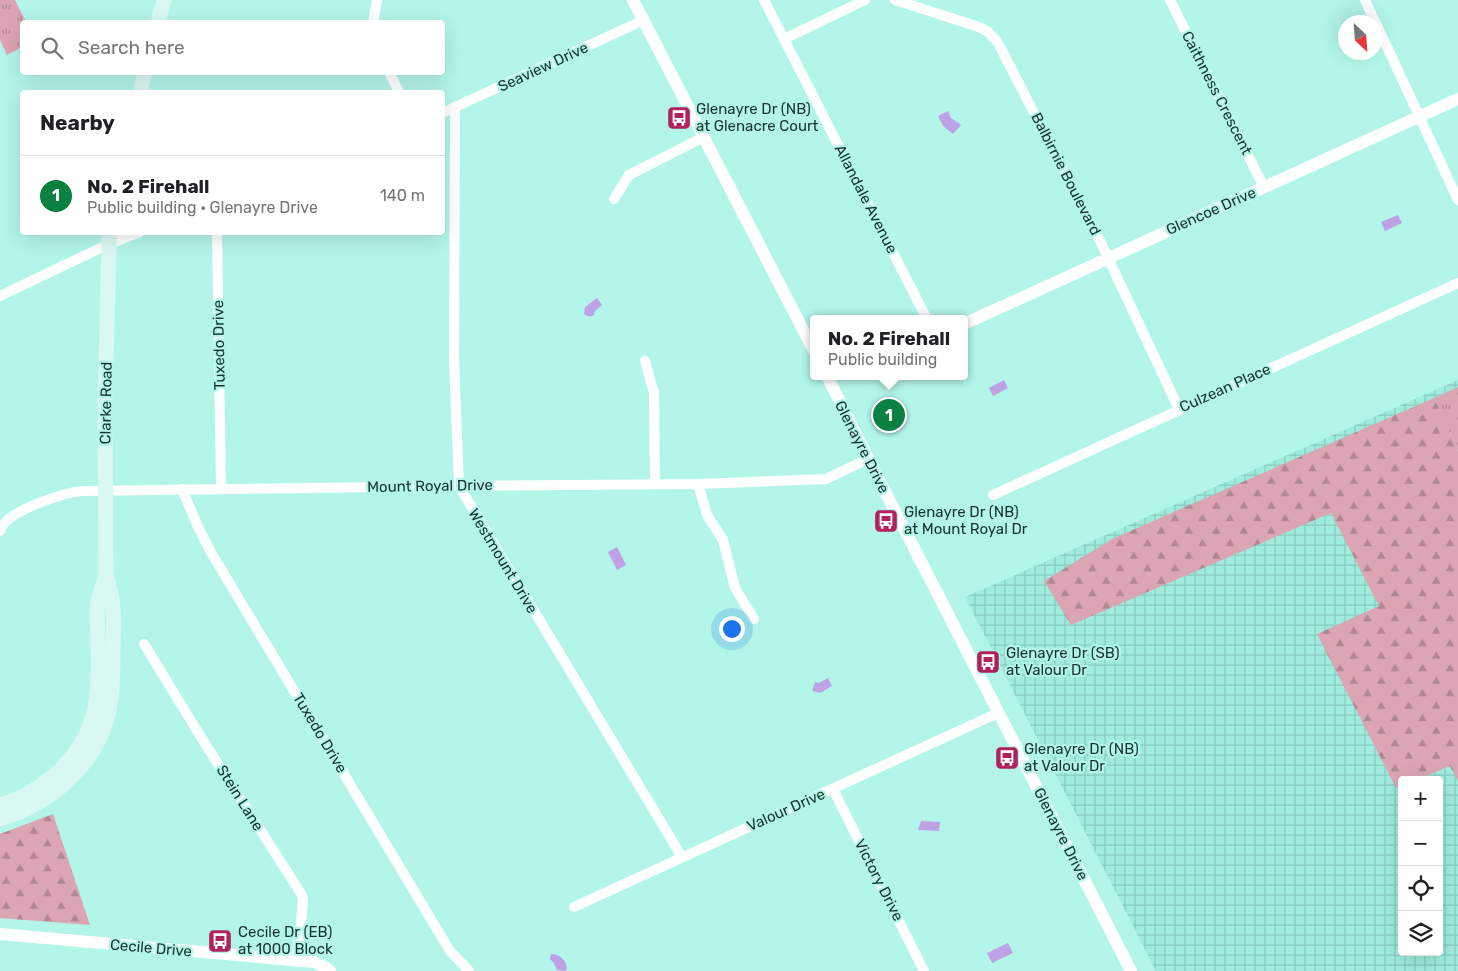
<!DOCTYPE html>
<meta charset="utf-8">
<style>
body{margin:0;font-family:Rubik,sans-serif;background:#f2f2f2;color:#202124}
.controls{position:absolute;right:15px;bottom:15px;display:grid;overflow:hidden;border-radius:5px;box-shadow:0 5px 20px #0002}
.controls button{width:45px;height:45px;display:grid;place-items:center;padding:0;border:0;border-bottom:1px solid #e0e0e0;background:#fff;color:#202124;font:25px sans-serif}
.compass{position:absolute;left:1338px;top:15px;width:45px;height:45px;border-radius:50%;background:#fff;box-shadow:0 5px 20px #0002;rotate:155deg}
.you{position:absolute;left:731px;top:628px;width:18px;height:18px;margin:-12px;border:4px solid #fff;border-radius:50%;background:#1a73e8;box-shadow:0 0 0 8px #1a73e833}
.badge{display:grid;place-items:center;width:32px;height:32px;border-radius:50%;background:#0b8043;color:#fff;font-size:16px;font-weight:700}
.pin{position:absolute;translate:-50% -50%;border:2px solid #fff;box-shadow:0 1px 5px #0006}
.popup{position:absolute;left:810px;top:315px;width:158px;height:65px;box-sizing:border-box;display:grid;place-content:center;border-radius:5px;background:#fff;filter:drop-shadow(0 1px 4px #0005);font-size:16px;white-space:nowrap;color:#757577}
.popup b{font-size:19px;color:#202124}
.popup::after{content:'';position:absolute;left:50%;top:100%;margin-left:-10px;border:10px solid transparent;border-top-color:#fff}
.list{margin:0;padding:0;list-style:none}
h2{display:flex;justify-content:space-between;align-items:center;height:65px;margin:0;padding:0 20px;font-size:21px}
h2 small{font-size:16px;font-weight:400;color:#757577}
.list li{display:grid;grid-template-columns:32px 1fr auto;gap:15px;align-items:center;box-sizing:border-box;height:80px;padding:0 20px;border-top:1px solid #e0e0e0}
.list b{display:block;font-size:19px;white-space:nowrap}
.list p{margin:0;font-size:16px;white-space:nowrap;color:#757577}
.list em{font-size:16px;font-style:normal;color:#757577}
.icon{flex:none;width:28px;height:28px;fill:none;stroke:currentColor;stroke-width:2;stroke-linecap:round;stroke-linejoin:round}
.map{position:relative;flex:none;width:1458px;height:971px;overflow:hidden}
.search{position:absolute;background:#fff;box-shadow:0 5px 20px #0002;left:20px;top:20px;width:425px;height:55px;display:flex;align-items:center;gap:12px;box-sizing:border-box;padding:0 18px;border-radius:5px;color:#757577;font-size:19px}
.panel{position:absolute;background:#fff;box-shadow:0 5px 20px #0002;left:20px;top:90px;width:425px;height:145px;border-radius:5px}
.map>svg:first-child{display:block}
.industrial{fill:url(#industrial-grid);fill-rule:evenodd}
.grass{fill:url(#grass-tufts)}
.forest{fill:url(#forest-firs)}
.water{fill:#bea2e7}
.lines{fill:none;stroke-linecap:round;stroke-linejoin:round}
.minor{stroke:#fff;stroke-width:10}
.tertiary{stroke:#fff;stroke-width:12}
.secondary{stroke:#d9f8f3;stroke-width:15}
.labels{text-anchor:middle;stroke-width:4.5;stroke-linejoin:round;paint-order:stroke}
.street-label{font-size:15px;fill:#18332f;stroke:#b3f5e9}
.poi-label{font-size:15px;fill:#18332f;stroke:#b3f5e9;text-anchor:start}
</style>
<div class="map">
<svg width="1458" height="971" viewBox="0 0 1458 971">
<defs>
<pattern id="industrial-grid" width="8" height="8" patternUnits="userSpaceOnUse" patternTransform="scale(1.25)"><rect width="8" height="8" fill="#9fecde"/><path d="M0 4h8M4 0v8" fill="none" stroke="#88cbbf"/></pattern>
<pattern id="grass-tufts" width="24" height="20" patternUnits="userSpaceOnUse" patternTransform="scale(1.25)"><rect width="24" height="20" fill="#dca5b3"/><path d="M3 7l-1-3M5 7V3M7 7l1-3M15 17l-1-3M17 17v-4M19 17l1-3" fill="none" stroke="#b18792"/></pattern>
<pattern id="forest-firs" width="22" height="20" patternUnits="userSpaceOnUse" patternTransform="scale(1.25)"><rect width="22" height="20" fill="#dca5b3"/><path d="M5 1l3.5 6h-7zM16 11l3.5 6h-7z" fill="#b18792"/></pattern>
</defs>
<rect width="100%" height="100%" fill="#b3f5e9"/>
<path class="industrial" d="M1458,380v591h-302l-191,-374zM1402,780h37v172h-37z"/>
<g class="grass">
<path d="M0,0h15l11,22h-4v25l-15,8 -7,-15z"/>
<path d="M1458,387v64l-24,-53z"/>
</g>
<g class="forest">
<path d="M1434,398l24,53v330l-8,-15 -34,14h-14v5l-6,3 -79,-154 62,-28 -48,-93 -260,112 -27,-44 68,-42z"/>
<path d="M53,814l37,111 -90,-7v-84z"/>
</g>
<g class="water">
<path d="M948,111l3,7 10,7 -8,9 -10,-8 -5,-10z"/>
<path d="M1398,215l4,8 -17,8 -4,-9z"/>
<path d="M597,298l5,7 -7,6 -1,4c-4,2 -6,2 -10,-1l1,-7z"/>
<path d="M1004,380l4,8 -15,8 -4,-8z"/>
<path d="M617,547l9,18 -9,5 -9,-18z"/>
<path d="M828,678l4,8 -12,7 -8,-2 3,-9 4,1z"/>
<path d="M921,821l19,1 -1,9 -21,-1z"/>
<path d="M1008,943l5,10 -21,10 -5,-10z"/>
<path d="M551,954c9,0 15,6 16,15l-2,2 -8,-1 -3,-7 -4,-4z"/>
</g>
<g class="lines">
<g class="minor">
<path d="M764,0l163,319"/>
<path d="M895,0l84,27 8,4 10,10 104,202 78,166"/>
<path d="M1170,0l94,187"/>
<path d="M1365,0l10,22"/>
<path d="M373,22l4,-22"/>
<path d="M1376,23l82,177"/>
<path d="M784,39l81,-39"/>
<path d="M389,72l10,20"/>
<path d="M455,108l-1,251 5,127 223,371"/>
<path d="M442,113l202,-93"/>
<path d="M614,199l15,-24 75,-38"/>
<path d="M217,232l4,256"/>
<path d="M0,296l109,-52 31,-12"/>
<path d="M645,361l9,32 1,91"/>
<path d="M698,484l9,31 16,25 12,48 19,31"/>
<path d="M182,489l16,38 14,27 238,397 19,20"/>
<path d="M993,495l465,-212"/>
<path d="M0,531c0,-1 3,-7 4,-7 11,-15 59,-31 77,-33l378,-5 239,-2 128,-5 42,-20"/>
<path d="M144,644l60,98 98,153 1,4 -3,36 -5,25"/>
<path d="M833,789l91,182"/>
<path d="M574,907l424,-194"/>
</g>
<g class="tertiary">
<path d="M633,0l181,351"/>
<path d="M964,324l494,-225"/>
<path d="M827,376l45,90 259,505"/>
<path d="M0,934l314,28 12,6 4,3"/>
</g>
<g class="secondary">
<path d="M158,22l6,-22"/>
<path d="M140,92l5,-20"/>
<path d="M0,805c23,-6 42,-19 59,-34 41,-39 40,-79 39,-131 0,-12 -2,-26 0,-38 2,-9 5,-18 8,-26"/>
<path d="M0,819c50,-15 95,-53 108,-104 5,-22 5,-43 5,-65 0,-16 2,-34 -1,-50 -1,-8 -4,-17 -6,-26l-1,-174 4,-156 1,-12"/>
</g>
</g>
<defs>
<symbol id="bus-square" viewBox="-11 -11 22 22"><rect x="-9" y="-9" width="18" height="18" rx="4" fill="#af225c" stroke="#b3f5e9"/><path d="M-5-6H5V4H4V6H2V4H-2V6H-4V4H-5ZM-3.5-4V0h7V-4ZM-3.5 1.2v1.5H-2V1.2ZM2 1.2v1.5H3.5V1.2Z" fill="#fff"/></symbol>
</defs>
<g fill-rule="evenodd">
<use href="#bus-square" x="665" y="104" width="28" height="28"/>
<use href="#bus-square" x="872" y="507" width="28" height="28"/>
<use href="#bus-square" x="974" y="648" width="28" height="28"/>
<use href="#bus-square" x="993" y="744" width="28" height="28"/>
<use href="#bus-square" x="206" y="927" width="28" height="28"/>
</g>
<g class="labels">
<g class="street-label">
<text transform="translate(543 67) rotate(-25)" y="5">Seaview Drive</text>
<text transform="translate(1217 93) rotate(63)" y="5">Caithness Crescent</text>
<text transform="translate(1066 174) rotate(63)" y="5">Balbirnie Boulevard</text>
<text transform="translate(866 199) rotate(63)" y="5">Allandale Avenue</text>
<text transform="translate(1211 211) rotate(-24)" y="5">Glencoe Drive</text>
<text transform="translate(219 345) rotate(-91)" y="5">Tuxedo Drive</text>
<text transform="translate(1225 388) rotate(-24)" y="5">Culzean Place</text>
<text transform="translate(106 403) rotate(-89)" y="5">Clarke Road</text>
<text transform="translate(862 447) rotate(63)" y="5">Glenayre Drive</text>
<text transform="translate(430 486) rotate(-1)" y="5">Mount Royal Drive</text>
<text transform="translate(503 561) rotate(59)" y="5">Westmount Drive</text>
<text transform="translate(320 733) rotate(59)" y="5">Tuxedo Drive</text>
<text transform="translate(240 798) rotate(58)" y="5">Stein Lane</text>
<text transform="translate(786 810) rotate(-24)" y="5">Valour Drive</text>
<text transform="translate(1061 834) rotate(63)" y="5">Glenayre Drive</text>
<text transform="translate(879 880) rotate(63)" y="5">Victory Drive</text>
<text transform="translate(151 948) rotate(5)" y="5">Cecile Drive</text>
</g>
<g class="poi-label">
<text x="696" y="114">Glenayre Dr (NB)<tspan x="696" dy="17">at Glenacre Court</tspan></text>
<text x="904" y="517">Glenayre Dr (NB)<tspan x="904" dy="17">at Mount Royal Dr</tspan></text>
<text x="1006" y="658">Glenayre Dr (SB)<tspan x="1006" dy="17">at Valour Dr</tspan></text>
<text x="1024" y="754">Glenayre Dr (NB)<tspan x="1024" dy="17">at Valour Dr</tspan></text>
<text x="238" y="937">Cecile Dr (EB)<tspan x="238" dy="17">at 1000 Block</tspan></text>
</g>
</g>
</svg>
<div class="controls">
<button>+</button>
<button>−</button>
<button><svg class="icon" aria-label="locate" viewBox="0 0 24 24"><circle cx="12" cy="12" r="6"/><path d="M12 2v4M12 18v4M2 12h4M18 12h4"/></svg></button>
<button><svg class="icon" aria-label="layers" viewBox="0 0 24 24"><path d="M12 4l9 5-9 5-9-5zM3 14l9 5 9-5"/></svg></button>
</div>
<svg class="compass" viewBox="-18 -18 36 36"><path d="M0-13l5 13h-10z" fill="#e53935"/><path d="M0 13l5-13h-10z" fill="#757577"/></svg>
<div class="you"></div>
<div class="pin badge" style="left:889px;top:415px">1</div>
<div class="popup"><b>No. 2 Firehall</b>Public building</div>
<div class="search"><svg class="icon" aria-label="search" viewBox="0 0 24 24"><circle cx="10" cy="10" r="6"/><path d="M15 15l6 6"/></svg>Search here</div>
<section class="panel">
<h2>Nearby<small></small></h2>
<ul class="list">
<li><span class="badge">1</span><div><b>No. 2 Firehall</b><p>Public building · Glenayre Drive</p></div><em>140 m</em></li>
</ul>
</section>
</div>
